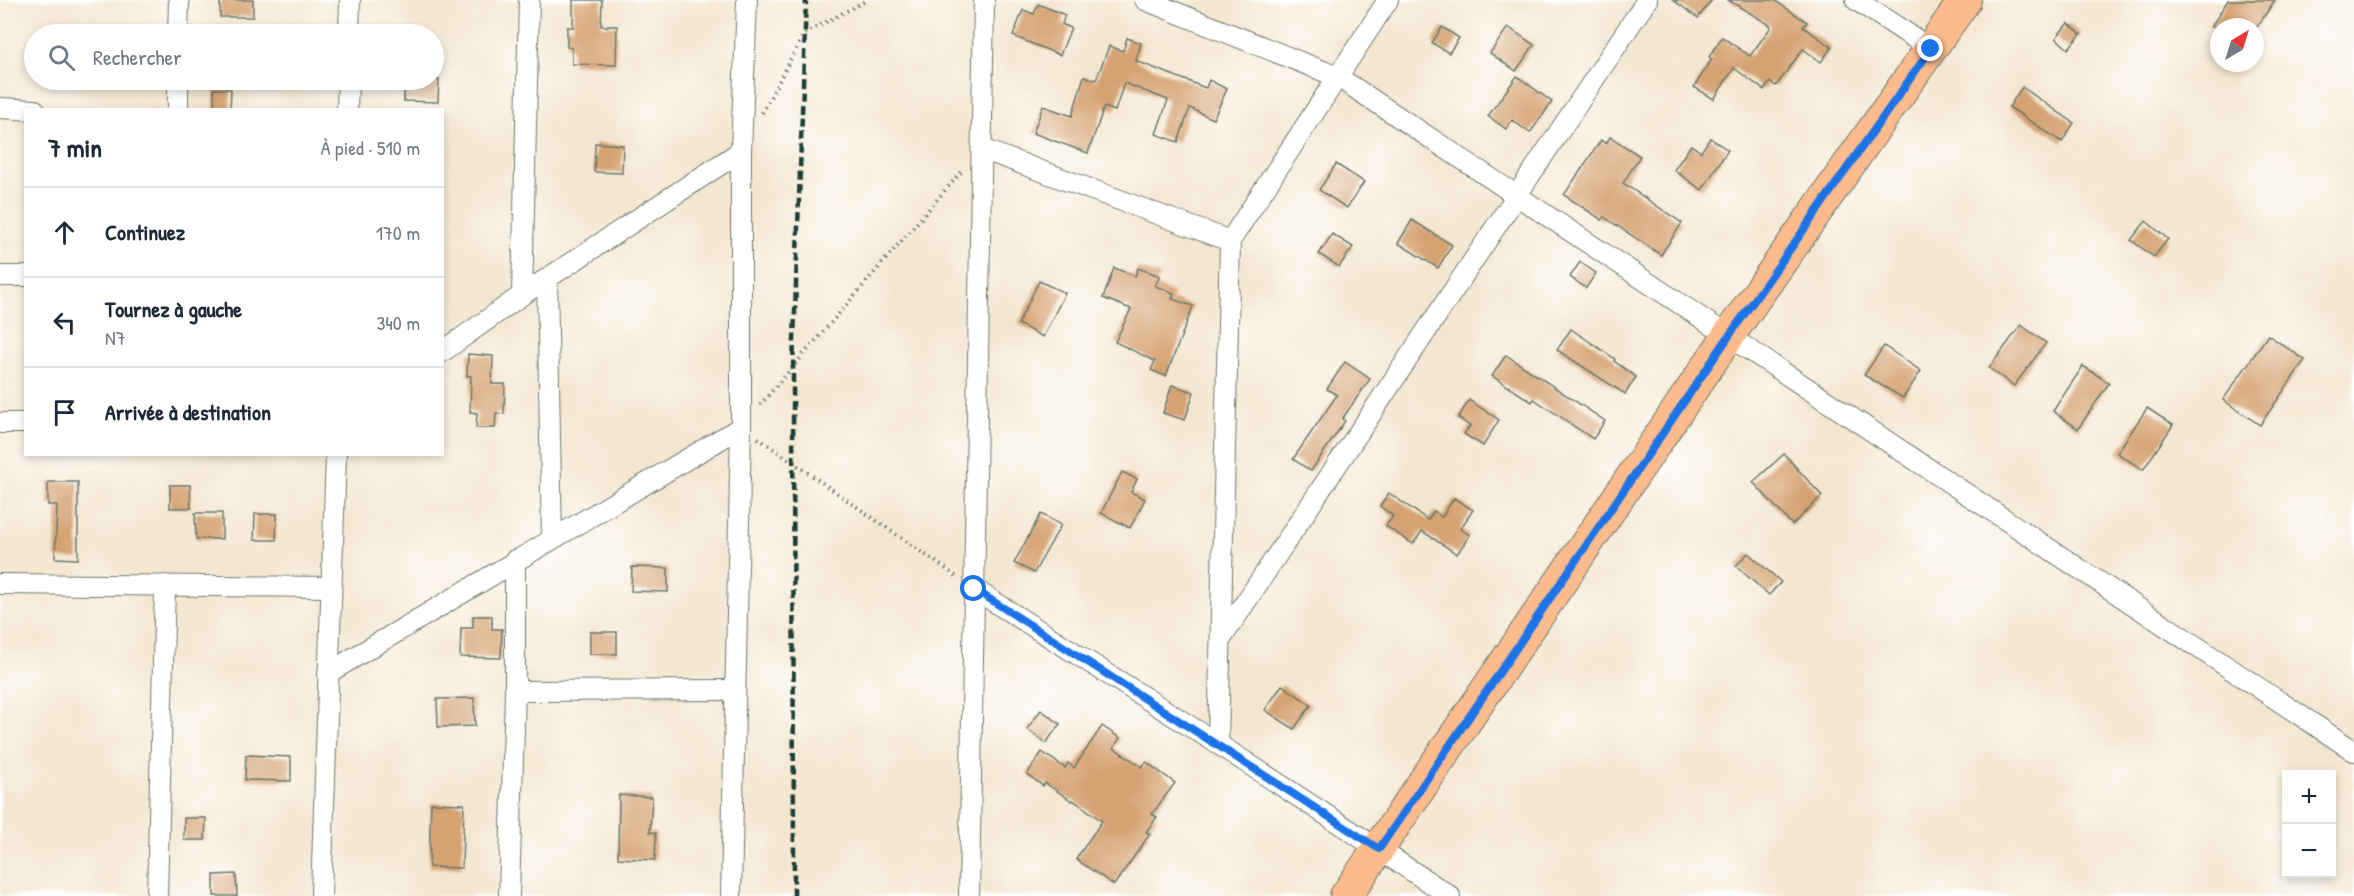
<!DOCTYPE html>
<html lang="fr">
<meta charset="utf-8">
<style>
body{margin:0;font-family:"Patrick Hand",sans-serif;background:#f2f2f3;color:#1f2937}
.controls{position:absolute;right:18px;bottom:18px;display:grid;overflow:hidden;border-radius:0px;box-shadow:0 3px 9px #0003}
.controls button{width:54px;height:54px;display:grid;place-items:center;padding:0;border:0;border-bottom:2px solid #e0e1e3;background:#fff;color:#1f2937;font:30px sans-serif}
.compass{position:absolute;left:2210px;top:18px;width:54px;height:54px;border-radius:50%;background:#fff;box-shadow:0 3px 9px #0003;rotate:38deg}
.stop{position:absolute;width:18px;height:18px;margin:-14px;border:4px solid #1a73e8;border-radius:50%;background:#fff}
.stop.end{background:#1a73e8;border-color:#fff;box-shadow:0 2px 6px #0008}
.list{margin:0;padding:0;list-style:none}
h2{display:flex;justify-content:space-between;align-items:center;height:78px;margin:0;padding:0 24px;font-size:26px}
h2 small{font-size:20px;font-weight:400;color:#747a83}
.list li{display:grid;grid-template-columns:39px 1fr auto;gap:18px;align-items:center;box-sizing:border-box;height:90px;padding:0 24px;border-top:2px solid #e0e1e3}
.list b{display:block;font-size:22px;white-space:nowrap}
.list p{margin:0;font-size:20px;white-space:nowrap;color:#747a83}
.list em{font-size:20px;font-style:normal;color:#747a83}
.icon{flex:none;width:33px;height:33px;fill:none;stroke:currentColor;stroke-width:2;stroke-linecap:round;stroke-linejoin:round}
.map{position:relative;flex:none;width:2354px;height:896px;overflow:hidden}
.search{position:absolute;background:#fff;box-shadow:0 3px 9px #0003;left:24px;top:24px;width:420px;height:66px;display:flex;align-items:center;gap:15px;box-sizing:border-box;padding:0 21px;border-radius:33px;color:#747a83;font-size:22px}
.panel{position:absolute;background:#fff;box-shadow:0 3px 9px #0003;left:24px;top:108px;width:420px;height:348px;border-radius:0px}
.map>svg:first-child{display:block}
.building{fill:#d5a271}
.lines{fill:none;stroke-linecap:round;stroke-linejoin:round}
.street-casing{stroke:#6a786b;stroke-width:22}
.primary-casing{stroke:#6a786b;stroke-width:34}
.path{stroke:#6a786b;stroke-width:4;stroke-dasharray:1.5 4.5;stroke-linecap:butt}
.street{stroke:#fff;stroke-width:20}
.primary{stroke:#fbbb8d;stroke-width:32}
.rail{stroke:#1f3d34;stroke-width:4.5;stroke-dasharray:9 4.5;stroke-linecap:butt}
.route{stroke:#1a73e8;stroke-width:8}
</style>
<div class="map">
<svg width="2354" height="896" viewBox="0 0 2354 896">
<rect width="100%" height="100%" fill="#fff"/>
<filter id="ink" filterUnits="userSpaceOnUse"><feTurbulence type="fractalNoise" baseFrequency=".0167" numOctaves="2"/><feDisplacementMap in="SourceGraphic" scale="12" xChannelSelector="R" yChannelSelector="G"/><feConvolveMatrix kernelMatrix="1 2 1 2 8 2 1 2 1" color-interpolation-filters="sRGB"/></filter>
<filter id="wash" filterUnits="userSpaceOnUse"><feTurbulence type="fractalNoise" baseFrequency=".008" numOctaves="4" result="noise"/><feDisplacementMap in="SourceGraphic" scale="24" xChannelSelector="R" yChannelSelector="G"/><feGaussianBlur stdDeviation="1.35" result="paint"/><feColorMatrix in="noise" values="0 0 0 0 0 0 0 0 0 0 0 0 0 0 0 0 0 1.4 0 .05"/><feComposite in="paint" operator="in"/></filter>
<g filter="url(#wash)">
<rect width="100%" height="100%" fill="#f4e7d1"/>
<g id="blocks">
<g class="building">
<rect x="220" y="0" width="33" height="17"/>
<path d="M573,0h29l-1,26h16l-1,39 -44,-1v-16l-5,-1v-20h6z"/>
<path d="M1673,0h39l-14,18z"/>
<path d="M1728,0h46l33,22 -4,5 29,20 -11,15 -18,-13 -27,37 -6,-4 -6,8 -30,-22 -20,31 -20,-12 18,-28 -3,-2 13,-20 28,19 21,-29 -1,-2z"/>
<path d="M2228,0h47l-18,27h-46z"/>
<path d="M1038,4l27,11 -3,9 9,4 -11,27 -47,-19 10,-26 11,4z"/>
<path d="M2068,23l13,11 -13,15 -12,-11z"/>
<path d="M1442,27l17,11 -10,15 -17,-10z"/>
<path d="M1508,27l26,18 -18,26 -26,-18z"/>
<path d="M1127,38l14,5 -5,18 70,27 3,-8 18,9 -14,30 -23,-11 -12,34 -22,-8 12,-34 -44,-17 -9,28 -11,-4 -16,46 -55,-20 10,-27 29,10 12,-40 12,4 13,-34 14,5z"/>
<path d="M1517,76l35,26 -22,31 -18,-13 -6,9 -18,-13z"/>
<path d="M410,80h29l-1,22 -34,-1v-20h6z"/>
<path d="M2022,87l52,36 -12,19 -53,-35z"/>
<path d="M214,89h17l-1,21h-16z"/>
<path d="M1610,137l30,19 -17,27 59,40 -21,32 -57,-38 -2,3 -38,-25 37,-55 5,4z"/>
<path d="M1710,138l18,12 -26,40 -28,-20 17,-25 10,7z"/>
<path d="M595,143l28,2 -1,28 -28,-1z"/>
<path d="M1336,164l28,18 -17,26 -28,-18z"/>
<path d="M1412,220l40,25 -14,23 -40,-25z"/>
<path d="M2146,221l22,18 -14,18 -23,-17z"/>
<path d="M1332,234l21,13 -14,20 -20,-13z"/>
<path d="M1580,262l16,11 -10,15 -16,-11z"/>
<path d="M1114,268l21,8 3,-8 22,8 -5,10 19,7 -2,6 21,7 -27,70 -15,-6 4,-9 -40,-19 16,-33 -28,-11z"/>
<path d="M1039,281l26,12 -22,44 -25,-13z"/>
<path d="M2021,325l25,18 -32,43 -25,-18z"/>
<path d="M1571,329l44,30 -1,2 22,16 -11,17 -68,-44z"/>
<path d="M2268,335l37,25 -45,65 -37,-25z"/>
<path d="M1884,346l37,25 -18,27 -39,-23z"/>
<path d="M468,354l25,2 -1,28h13l-1,30 -8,-1 -1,15h-19l1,-15 -7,-1 1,-36h-4z"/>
<path d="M1506,355l99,66 -12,18 -59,-40 -2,3 -40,-26z"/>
<path d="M1345,362l25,17 -28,40 3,2 -34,50 -18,-12 44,-64 -10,-6z"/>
<path d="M2083,366l26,17 -31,46 -25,-18z"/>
<path d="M1172,385l22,7 -9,28 -22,-7z"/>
<path d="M1469,400l30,20 -16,26 -19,-12 6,-8 -12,-8z"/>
<path d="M2147,408l26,17 -30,45 -26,-17z"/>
<path d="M1784,454l38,42 -30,29 -39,-43z"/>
<path d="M1122,472l15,7 -6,13 14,7 -15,29 -29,-15z"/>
<path d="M48,482h30v77l-23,-1 2,-53h-9z"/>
<path d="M170,485h20l1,23h-21z"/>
<path d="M1389,493l39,27 6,-9 8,6 12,-19 19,12 -13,19 10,6 -13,19 -35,-23 -9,13 -27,-18 7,-10 -13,-10z"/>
<path d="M195,513h27v26h-26z"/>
<path d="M255,514h22l-1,26h-22z"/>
<path d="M1041,514l20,11 -27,48 -20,-10z"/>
<path d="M1748,553l33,29 -12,13 -33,-29z"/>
<path d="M632,567l36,1v24l-37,-1z"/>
<path d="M473,616h19v13h10l-1,29 -41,-1 1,-29h12z"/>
<rect x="590" y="632" width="27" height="22"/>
<path d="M1282,685l29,20 -17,24 -29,-19z"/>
<path d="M474,698l1,28 -37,1 -1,-28z"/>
<path d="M1041,710l19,14 -14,19 -19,-14z"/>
<path d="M1102,726l18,12 -6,10 28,19 4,-5 29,21 -23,31 5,3 -11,15 4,2 -36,51 -38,-26 26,-38 -29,-21 -1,1 -27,-18 -2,3 -16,-12 15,-22 23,16 3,-5 6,5z"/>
<path d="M246,755l45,2v24l-46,-1z"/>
<path d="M619,795l33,2 -2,35 6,1 -1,27 -37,-2z"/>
<path d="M431,803l33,1 -2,64 -33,-1z"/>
<path d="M184,818h22l-1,22h-21z"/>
<path d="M236,874l1,22h-23v-21z"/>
</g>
</g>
</g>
<g filter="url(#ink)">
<use href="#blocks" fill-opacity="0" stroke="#6a786b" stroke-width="1.5"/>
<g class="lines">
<defs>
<g id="street">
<path d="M1145,0l193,77 1016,674"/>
<path d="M1856,0l75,49"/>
<path d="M178,34l1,-34"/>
<path d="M349,34l1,-34"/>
<path d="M0,108l35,2"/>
<path d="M178,110v-30"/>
<path d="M347,110l1,-30"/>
<path d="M982,149l248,92"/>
<path d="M0,276h26"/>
<path d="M547,280l5,259"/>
<path d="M522,295l7,-295"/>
<path d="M442,352l80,-57 219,-144"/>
<path d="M0,423h26"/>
<path d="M0,584l331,3"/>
<path d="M974,589l244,155 232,152"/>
<path d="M1221,639l426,-639"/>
<path d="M328,673l413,-246"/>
<path d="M515,691l220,-1"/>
<path d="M1218,744l12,-503 158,-241"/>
<path d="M157,896l8,-311"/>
<path d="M321,896l15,-442"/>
<path d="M509,896l6,-205v-131"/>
<path d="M731,896l10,-469v-276l6,-151"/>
<path d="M969,896l15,-896"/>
</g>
<path id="primary" d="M1346,896l383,-561 236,-335"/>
</defs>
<use href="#street" class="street-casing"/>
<use href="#primary" class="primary-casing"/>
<g class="path">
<path d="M762,113l42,-79 63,-34"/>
<path d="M760,405l201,-233"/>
<path d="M758,438l198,138"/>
</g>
<use href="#street" class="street"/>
<use href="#primary" class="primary"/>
<path class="rail" d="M794,896l-1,-527 13,-369"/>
</g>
</g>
<g class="lines" filter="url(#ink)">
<path class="route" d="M974,589l405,260 350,-513 202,-287"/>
</g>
</svg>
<div class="controls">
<button>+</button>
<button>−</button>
</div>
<svg class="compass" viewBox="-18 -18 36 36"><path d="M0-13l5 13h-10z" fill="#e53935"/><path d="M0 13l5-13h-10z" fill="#747a83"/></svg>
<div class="stop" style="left:974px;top:589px"></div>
<div class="stop end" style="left:1931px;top:49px"></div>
<div class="search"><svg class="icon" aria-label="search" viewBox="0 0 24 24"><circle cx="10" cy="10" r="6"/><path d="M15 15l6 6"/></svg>Rechercher</div>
<section class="panel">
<h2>7 min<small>À pied · 510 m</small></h2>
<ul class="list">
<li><svg class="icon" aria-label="ahead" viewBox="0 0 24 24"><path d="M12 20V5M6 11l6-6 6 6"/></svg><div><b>Continuez</b></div><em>170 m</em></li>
<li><svg class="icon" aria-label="left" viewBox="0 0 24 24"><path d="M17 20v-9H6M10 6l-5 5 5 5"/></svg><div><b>Tournez à gauche</b><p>N7</p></div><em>340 m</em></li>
<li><svg class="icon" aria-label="arrive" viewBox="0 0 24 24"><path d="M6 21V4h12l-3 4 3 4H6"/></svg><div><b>Arrivée à destination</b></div></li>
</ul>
</section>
</div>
